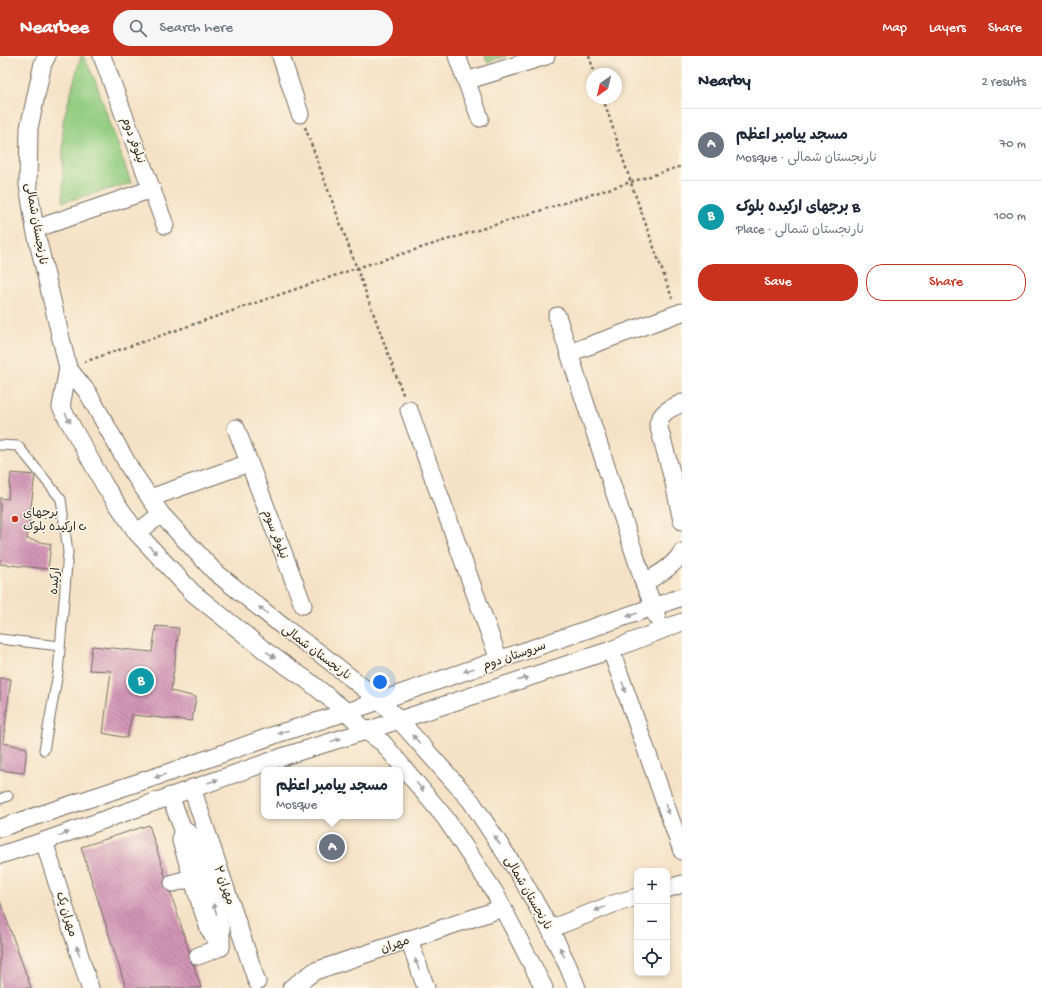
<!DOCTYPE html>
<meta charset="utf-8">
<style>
body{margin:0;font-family:"Gochi Hand","Playpen Sans Arabic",sans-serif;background:#f6f6f7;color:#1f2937}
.controls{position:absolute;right:12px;bottom:12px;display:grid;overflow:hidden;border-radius:8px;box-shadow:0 2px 6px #0003}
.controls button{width:36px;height:36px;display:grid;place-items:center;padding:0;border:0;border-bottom:1px solid #e0e1e3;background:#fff;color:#1f2937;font:20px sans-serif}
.compass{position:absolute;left:586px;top:12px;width:36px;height:36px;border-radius:50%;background:#fff;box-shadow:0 2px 6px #0003;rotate:214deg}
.you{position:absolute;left:380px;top:626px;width:14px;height:14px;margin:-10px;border:3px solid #fff;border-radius:50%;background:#1a73e8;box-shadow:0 0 0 6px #1a73e833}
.badge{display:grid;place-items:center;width:26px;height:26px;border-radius:50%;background:#c8321e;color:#fff;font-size:13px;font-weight:700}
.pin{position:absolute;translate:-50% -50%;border:2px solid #fff;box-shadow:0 1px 4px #0006}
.popup{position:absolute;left:261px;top:711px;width:142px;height:52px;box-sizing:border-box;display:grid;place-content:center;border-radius:8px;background:#fff;filter:drop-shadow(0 1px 3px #0005);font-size:13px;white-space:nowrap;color:#747a83}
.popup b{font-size:15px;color:#1f2937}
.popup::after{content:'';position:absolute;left:50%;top:100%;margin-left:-8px;border:8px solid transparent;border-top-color:#fff}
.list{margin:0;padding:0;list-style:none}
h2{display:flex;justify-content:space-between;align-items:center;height:52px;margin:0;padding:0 16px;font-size:17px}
h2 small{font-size:13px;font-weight:400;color:#747a83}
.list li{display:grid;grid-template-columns:26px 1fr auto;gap:12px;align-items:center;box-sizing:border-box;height:72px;padding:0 16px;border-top:1px solid #e0e1e3}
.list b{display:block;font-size:15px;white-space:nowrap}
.list p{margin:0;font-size:13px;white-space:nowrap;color:#747a83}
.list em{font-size:13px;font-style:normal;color:#747a83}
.actions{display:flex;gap:8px;padding:12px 16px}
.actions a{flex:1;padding:9px 0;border:1px solid #c8321e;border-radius:16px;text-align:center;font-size:14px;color:#c8321e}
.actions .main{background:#c8321e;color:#fff}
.icon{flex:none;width:22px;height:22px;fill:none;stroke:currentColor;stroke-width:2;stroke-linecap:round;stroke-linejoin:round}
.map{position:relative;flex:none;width:682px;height:932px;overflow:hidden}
header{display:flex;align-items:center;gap:24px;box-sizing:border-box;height:56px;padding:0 20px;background:#c8321e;color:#fff}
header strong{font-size:19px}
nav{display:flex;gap:22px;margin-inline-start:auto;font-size:14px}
.search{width:280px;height:36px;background:#f6f6f7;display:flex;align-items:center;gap:10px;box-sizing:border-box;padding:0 14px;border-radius:22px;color:#747a83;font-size:15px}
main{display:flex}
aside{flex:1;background:#fff}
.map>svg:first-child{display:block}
.green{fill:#93cd81;stroke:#5f7c56}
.building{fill:url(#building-back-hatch)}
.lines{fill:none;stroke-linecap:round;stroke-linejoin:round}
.service-casing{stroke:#726b61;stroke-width:11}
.minor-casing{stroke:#726b61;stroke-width:19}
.path{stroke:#726b61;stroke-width:2.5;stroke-dasharray:3 3;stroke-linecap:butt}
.service{stroke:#fff;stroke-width:9}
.minor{stroke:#fff;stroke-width:17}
.oneway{fill:#a0a0a0}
.poi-dot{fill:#c8321e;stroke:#fcf5e5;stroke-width:1.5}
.labels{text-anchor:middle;stroke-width:3;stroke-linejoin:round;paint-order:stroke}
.street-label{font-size:12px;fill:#2b2b2b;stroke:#fcf5e5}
.poi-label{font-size:12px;fill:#2b2b2b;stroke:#fcf5e5;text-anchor:start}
</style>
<header>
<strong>Nearbee</strong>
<div class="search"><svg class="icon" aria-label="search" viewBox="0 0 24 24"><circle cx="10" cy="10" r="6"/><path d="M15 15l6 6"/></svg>Search here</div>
<nav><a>Map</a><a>Layers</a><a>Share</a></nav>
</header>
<main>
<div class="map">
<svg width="682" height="932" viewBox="0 0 682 932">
<defs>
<pattern id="building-back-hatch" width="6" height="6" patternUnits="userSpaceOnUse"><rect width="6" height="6" fill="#d294b6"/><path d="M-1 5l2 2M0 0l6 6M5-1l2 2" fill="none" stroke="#ab7994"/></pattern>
</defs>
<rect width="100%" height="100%" fill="#fcf5e5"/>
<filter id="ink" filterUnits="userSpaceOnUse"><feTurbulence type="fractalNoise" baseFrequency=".025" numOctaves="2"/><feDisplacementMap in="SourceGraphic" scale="8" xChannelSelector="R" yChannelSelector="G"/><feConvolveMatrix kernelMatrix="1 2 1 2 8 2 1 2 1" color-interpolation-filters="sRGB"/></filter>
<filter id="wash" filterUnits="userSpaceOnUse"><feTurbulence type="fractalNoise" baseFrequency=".012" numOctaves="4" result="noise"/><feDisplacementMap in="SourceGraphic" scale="16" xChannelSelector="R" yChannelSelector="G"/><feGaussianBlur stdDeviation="0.9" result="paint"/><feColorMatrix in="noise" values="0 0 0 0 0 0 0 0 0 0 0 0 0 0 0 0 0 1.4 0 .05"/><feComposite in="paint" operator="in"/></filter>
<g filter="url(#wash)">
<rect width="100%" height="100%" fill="#f5e2c6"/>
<g class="green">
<path d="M81,0h2l12,24 36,103 -68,19v-81z"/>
<path d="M485,0h22l-20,6z"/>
</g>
<g id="blocks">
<g class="building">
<path d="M11,417l24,2 -8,64 24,5 -3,25 -48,-5v-66l8,1z"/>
<path d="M156,570l23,2 -8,63 25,6 -4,24 -60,-6 -5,23 -24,-5 8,-62 -22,-1 3,-24 60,6z"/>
<path d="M0,622l11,1 -8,64 24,5 -3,25 -24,-3z"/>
<path d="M149,769l52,163h-75l-45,-141z"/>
<path d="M0,845l31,87h-31z"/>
</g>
</g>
</g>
<g filter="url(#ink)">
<use href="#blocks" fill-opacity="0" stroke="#726b61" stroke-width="1"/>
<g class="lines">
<defs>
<g id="service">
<path d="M0,389l18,1 43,53 7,53 -10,121 -14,77"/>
<path d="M0,583l60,7"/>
<path d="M0,743l8,-3"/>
</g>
<g id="minor">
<path d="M47,0l-4,7 -14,65 -1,57 7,44 33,139 -7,39 44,79 32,47 56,60 75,60 39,27 40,32 19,19 17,12 63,76 49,74 49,95"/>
<path d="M102,0l63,169"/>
<path d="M281,0l19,58"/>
<path d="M457,0l23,62"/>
<path d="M466,25l80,-25"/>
<path d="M35,173l117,-40"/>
<path d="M557,260l87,267 10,24 3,11"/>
<path d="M569,297l113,-41"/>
<path d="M68,312l20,25 43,77 30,44 53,57 72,58 36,26 58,46 19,19 72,81 50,76 29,52 18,37 9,22"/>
<path d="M682,347c-11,5 -21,9 -24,21l16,59 8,38"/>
<path d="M409,354l90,250"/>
<path d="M236,372l67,177"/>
<path d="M150,442l99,-35"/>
<path d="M137,477l24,-19"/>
<path d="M644,527c15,-9 29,-16 38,-31"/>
<path d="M611,594l71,201"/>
<path d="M192,732l65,194"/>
<path d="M170,740l12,31 -1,14 16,52 12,36 12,18"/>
<path d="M182,771l10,9 29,92v19"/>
<path d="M0,772l185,-61 92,-33 70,-22 335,-115"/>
<path d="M44,785l46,147"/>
<path d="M0,799l44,-14 244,-86 78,-24 245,-81 71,-28"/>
<path d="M173,827l19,-5"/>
<path d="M667,833l15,-5"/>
<path d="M550,873l63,-25 24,-7"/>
<path d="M409,883l17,49"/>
<path d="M198,900l23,-9"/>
<path d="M291,932l24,-17 188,-63"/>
</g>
</defs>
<use href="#service" class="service-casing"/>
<use href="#minor" class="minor-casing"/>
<g class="path">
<path d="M589,0l6,18"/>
<path d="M603,42l28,85 41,115"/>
<path d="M305,71l99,270"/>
<path d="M84,306l273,-94 325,-102"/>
</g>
<use href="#service" class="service"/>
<use href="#minor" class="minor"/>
</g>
<defs><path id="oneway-solid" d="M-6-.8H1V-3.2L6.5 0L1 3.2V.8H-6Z"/></defs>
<g class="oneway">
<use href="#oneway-solid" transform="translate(68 362) rotate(61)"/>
<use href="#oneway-solid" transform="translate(153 494) rotate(47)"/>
<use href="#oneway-solid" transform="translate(263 554) rotate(-141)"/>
<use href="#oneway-solid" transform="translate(632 559) rotate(161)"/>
<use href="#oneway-solid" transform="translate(271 599) rotate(36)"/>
<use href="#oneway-solid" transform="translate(469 614) rotate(161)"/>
<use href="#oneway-solid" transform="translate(523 623) rotate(-18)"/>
<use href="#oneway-solid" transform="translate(624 631) rotate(71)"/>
<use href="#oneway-solid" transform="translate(283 676) rotate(162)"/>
<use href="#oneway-solid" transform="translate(416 683) rotate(-131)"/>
<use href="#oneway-solid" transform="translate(336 684) rotate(-17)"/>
<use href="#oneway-solid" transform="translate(160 720) rotate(162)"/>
<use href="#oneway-solid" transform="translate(213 725) rotate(-19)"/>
<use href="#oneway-solid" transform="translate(420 731) rotate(51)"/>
<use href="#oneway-solid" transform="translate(667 753) rotate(71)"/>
<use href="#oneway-solid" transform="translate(64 778) rotate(-20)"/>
<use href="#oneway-solid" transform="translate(497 784) rotate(-124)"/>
<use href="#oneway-solid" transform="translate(215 853) rotate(-108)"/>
<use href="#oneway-solid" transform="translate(600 853) rotate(159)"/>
<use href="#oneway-solid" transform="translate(78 895) rotate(-107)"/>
<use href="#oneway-solid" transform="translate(562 896) rotate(-116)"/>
<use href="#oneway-solid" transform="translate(417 908) rotate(-109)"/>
</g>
</g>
<circle class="poi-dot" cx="15" cy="463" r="4"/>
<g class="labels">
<g class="street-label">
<text transform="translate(134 84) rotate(70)" y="4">نیلوفر دوم</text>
<text transform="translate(37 168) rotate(80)" y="4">نارنجستان شمالی</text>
<text transform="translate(276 478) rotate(69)" y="4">نیلوفر سوم</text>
<text transform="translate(54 525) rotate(-85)" y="4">ارکیده</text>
<text transform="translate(317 596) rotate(37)" y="4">نارنجستان شمالی</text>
<text transform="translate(514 599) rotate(-19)" y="4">سروستان دوم</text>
<text transform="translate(225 829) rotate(71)" y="4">مهران ۲</text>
<text transform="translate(529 837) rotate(60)" y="4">نارنجستان شمالی</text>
<text transform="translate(67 858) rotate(73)" y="4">مهران یک</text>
<text transform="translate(395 888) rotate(-19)" y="4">مهران</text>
</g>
<g class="poi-label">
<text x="23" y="460">برجهای<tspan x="23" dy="14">ارکیده بلوک C</tspan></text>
</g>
</g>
</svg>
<div class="controls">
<button>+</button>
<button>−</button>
<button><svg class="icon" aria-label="locate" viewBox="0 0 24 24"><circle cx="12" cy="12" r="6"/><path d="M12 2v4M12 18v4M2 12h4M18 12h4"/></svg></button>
</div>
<svg class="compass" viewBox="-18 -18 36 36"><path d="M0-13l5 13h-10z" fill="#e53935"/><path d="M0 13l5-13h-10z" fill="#747a83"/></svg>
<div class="you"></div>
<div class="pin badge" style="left:332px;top:791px;background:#6b7280">A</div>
<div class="popup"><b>مسجد پیامبر اعظم</b>Mosque</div>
<div class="pin badge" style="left:141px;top:625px;background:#0f9aa8">B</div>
</div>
<aside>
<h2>Nearby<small>2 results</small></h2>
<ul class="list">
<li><span class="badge" style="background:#6b7280">A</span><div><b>مسجد پیامبر اعظم</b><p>Mosque · نارنجستان شمالی</p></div><em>70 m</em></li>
<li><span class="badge" style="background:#0f9aa8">B</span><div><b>برجهای ارکیده بلوک B</b><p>Place · نارنجستان شمالی</p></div><em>100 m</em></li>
</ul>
<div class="actions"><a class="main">Save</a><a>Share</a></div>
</aside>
</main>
